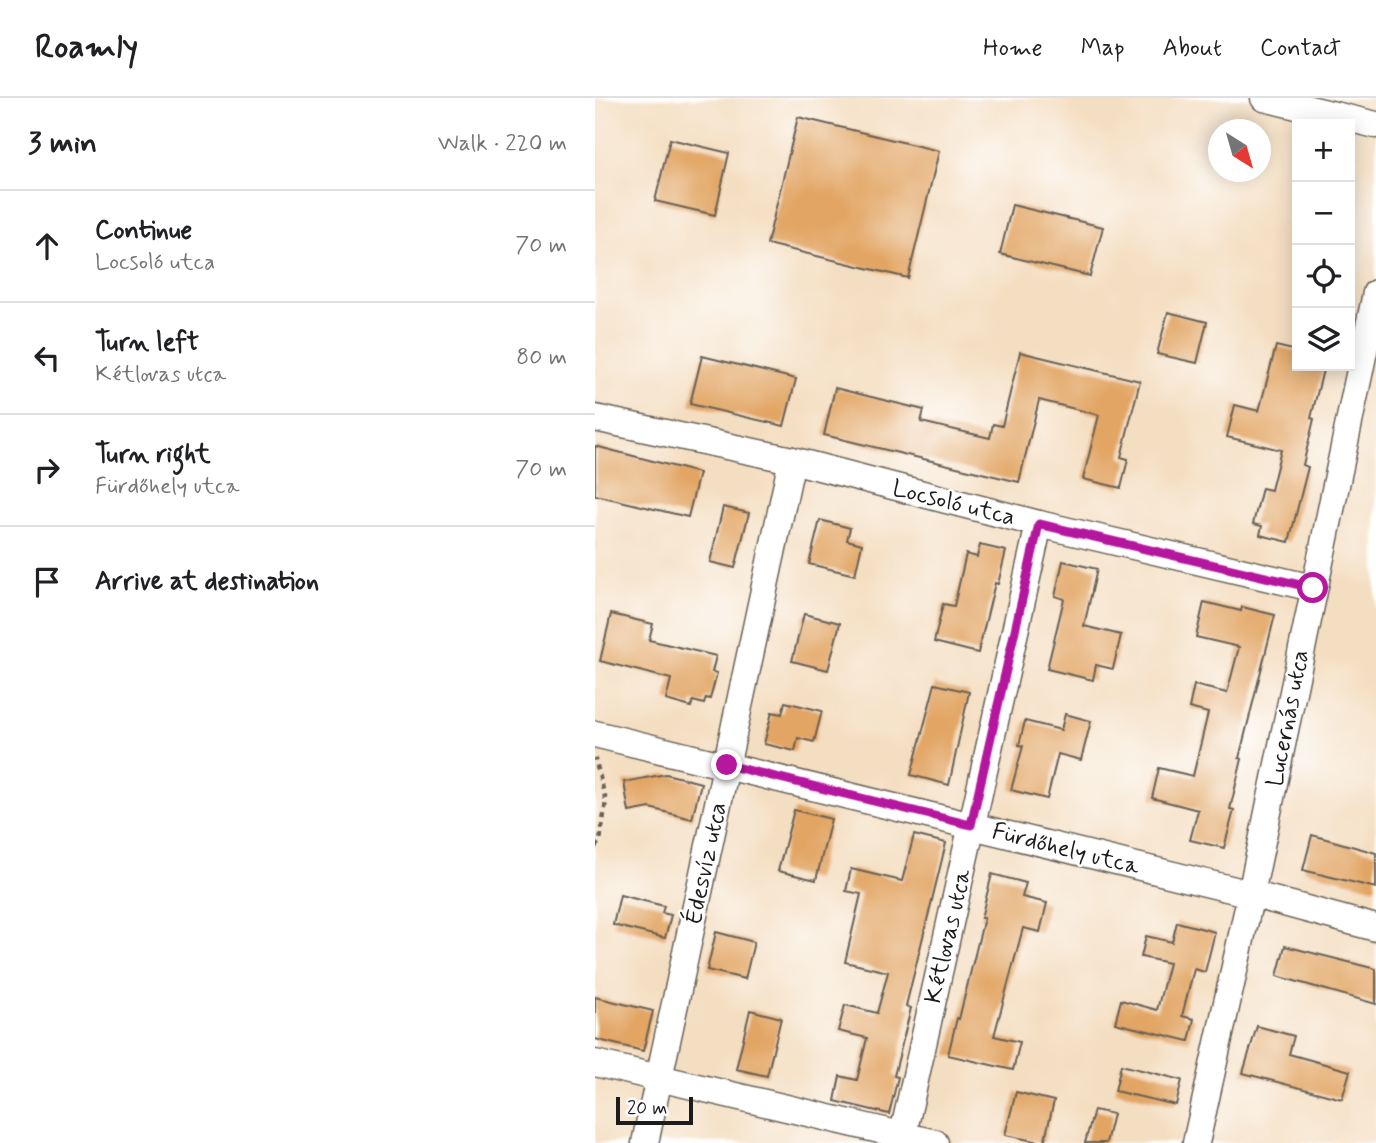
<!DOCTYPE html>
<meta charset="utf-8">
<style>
body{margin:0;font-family:Mynerve,sans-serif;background:#f6f6f6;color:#202124}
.controls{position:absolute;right:21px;top:21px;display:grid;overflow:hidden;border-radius:0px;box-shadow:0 4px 18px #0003}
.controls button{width:63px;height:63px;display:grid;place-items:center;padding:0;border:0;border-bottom:2px solid #e0e0e0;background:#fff;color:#202124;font:35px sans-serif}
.compass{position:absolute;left:613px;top:21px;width:63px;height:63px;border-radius:50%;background:#fff;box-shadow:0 4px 18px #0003;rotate:143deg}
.scale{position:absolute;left:21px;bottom:18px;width:77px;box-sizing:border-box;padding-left:7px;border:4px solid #1c1c1c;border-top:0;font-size:19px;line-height:24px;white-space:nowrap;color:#1c1c1c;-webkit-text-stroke:5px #fff;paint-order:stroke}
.stop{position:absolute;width:21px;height:21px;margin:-16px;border:5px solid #b5179e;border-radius:50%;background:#fff}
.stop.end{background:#b5179e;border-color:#fff;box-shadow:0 2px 7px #0008}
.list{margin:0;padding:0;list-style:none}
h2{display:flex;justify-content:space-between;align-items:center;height:91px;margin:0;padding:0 28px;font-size:30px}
h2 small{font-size:23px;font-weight:400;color:#757577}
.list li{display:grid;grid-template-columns:46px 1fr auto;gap:21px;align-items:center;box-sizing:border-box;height:112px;padding:0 28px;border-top:2px solid #e0e0e0}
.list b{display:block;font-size:26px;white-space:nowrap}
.list p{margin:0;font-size:23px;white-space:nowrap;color:#757577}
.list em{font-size:23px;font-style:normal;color:#757577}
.icon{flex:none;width:38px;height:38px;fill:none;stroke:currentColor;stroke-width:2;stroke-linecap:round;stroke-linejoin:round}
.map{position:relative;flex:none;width:781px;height:1045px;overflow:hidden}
header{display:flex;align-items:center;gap:42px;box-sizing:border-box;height:98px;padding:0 35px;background:#fff;border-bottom:2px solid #e0e0e0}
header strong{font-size:33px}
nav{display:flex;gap:38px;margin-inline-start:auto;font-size:24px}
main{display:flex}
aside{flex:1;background:#fff}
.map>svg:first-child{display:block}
.building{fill:#e2a563}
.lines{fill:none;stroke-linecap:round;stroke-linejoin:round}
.minor-casing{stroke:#686056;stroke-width:29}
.path{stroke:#686056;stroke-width:4.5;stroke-dasharray:5 5;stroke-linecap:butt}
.minor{stroke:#fff;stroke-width:26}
.route{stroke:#b5179e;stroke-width:9}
.labels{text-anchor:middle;stroke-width:5;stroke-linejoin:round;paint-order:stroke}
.street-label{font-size:24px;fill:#1c1c1c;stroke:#fff}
</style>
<header>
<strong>Roamly</strong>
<nav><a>Home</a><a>Map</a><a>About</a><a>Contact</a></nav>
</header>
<main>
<aside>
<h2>3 min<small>Walk · 220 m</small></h2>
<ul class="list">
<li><svg class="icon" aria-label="ahead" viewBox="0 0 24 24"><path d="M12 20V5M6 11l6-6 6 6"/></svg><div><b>Continue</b><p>Locsoló utca</p></div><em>70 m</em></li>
<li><svg class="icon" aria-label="left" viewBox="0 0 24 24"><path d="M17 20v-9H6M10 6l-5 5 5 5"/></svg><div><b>Turn left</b><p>Kétlovas utca</p></div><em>80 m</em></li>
<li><svg class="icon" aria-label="right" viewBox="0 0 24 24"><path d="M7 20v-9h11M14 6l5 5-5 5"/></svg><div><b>Turn right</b><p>Fürdőhely utca</p></div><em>70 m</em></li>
<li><svg class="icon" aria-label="arrive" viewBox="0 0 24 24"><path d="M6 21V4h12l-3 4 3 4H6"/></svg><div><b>Arrive at destination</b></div></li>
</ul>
</aside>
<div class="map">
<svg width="781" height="1045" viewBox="0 0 781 1045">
<rect width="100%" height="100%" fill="#fff"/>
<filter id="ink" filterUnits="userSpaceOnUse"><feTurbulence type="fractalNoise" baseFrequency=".0143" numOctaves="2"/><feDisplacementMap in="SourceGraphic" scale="14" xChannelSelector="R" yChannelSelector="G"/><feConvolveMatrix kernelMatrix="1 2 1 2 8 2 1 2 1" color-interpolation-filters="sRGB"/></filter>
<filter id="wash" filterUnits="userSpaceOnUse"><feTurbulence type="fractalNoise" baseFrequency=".00686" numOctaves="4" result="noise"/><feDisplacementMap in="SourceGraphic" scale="28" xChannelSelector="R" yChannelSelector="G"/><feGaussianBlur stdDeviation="1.57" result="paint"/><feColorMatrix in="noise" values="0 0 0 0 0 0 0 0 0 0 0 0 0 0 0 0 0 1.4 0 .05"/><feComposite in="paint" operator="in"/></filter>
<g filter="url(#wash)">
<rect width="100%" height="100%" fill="#f4dec1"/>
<g id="blocks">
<g class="building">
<path d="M203,19l141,34 -31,127 -141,-34z"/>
<path d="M75,41l59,14 -14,62 -60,-14z"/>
<path d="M417,107l91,22 -13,49 -90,-22z"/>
<path d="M573,214l39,10 -10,41 -40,-9z"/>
<path d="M681,248l21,5v15h27l-13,52 3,1 -11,46 5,2 -19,75 -29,-7 2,-9 -9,-2 9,-36 9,2 10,-40 -54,-13 8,-32 24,6z"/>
<path d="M425,254l120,29 -19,76 7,2 -7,29 -38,-9 16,-64 -60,-15 -20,82 -195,-47 11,-47 89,22 -3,12 69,16 3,-14 9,2z"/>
<path d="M107,258l94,23 -12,47 -94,-22z"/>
<path d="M0,348l104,27 -11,44 -93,-22z"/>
<path d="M128,409l26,6 -14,55 -25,-6z"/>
<path d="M225,422l30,8 -3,12 15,4 -7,31 -46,-11z"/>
<path d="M385,447l26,6 -8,33 -3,-1 -17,70 -44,-11 9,-38 11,2 12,-52 11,3z"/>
<path d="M468,463l34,8 -13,57 37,9 -8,34 -17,-4 -3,15 -46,-11 17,-70 -9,-3z"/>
<path d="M609,504l37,9 1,-4 33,8 -36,143 3,1 -12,50 4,1 -10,38 -34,-8 8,-30 -46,-12 7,-30 34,8 15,-63 -19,-5 5,-23 33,8 12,-46 -43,-10z"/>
<path d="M16,516l42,10 -4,16 67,16 -4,16 5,1 -7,26 -4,-1 -2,6 -11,-3 -2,6 -25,-7 5,-21 -71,-18z"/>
<path d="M209,516l36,9 -12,47 -36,-9z"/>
<path d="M340,586l34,8 -20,93 -38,-10z"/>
<path d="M190,604l37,9 -8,31 -16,-4 -3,13 -31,-7 8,-32 10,2z"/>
<path d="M470,616l26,7 -10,39 -23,-6 -11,45 -36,-9 12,-44 -4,-1 6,-24 36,9z"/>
<path d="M71,676l35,9 -9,36 -42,-11 -21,4 -5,-30z"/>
<path d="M199,712l37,9 -15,61 -38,-9z"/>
<path d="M319,737l32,8 -40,163 5,2 -17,68 4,1 -9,37 -54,-13 5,-25 17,4 10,-42 -29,-7 7,-26 32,8 11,-41 -43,-10 16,-68 -15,-3 5,-22 51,12z"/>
<path d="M717,737l64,18v35l-73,-18z"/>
<path d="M397,776l34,9 -4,14 25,6 -7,29 -17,-4 -29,108 26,6 -7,28 -65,-15 9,-37 2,1 25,-101h-3z"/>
<path d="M25,797l44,11 -2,7 9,2 -6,23 -52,-13z"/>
<path d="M582,824l38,10 -10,40 -11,-3 -12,47 12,3 -5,22 -74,-18 6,-23 36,10 12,-47 -28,-6 5,-21 26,6z"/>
<path d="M121,834l38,10 -9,37 -38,-9z"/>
<path d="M690,848l91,23v35l-99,-28z"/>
<path d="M0,899l58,14 -10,40 -48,-12z"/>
<path d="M155,912l31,8 -14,58 -31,-7z"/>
<path d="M662,928l37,10 -5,18 61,17 -8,28 -99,-26z"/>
<path d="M526,967l61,15 -6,25 -61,-14z"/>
<path d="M421,994l38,9 -10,42 -39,-8z"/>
<path d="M499,1012l19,4 -7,29h-21z"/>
</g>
</g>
</g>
<g filter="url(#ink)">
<use href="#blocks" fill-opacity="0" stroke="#686056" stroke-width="2"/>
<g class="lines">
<defs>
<g id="minor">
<path d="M669,0l112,27"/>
<path d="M0,320l197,42 247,64 274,64"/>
<path d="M0,636l656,160 125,34"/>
<path d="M0,965l340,80"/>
<path d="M50,1045l147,-683"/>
<path d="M306,1045l138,-619"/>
<path d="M601,1045l55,-249 125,-601"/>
</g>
</defs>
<use href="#minor" class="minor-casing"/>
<path class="path" d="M0,749l5,-6 6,-40 -11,-43"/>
<use href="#minor" class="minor"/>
</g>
</g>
<g class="lines" filter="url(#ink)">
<path class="route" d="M132,667l244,60 68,-301 274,64"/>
</g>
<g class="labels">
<g class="street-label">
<text transform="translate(359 404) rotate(14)" y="8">Locsoló utca</text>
<text transform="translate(692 620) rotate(-79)" y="8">Lucernás utca</text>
<text transform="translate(471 750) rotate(14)" y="8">Fürdőhely utca</text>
<text transform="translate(110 765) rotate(-78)" y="8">Édesvíz utca</text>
<text transform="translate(352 838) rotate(-77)" y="8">Kétlovas utca</text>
</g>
</g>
</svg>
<div class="controls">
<button>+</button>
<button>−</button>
<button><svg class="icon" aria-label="locate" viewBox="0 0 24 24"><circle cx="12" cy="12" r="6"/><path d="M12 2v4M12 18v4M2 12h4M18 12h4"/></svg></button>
<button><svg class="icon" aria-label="layers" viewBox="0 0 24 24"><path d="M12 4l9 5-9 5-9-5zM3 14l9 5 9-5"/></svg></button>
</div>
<svg class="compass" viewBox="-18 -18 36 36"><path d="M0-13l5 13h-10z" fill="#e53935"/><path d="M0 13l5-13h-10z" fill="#757577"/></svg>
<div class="scale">20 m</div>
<div class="stop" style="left:718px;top:490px"></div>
<div class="stop end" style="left:132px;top:667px"></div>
</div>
</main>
